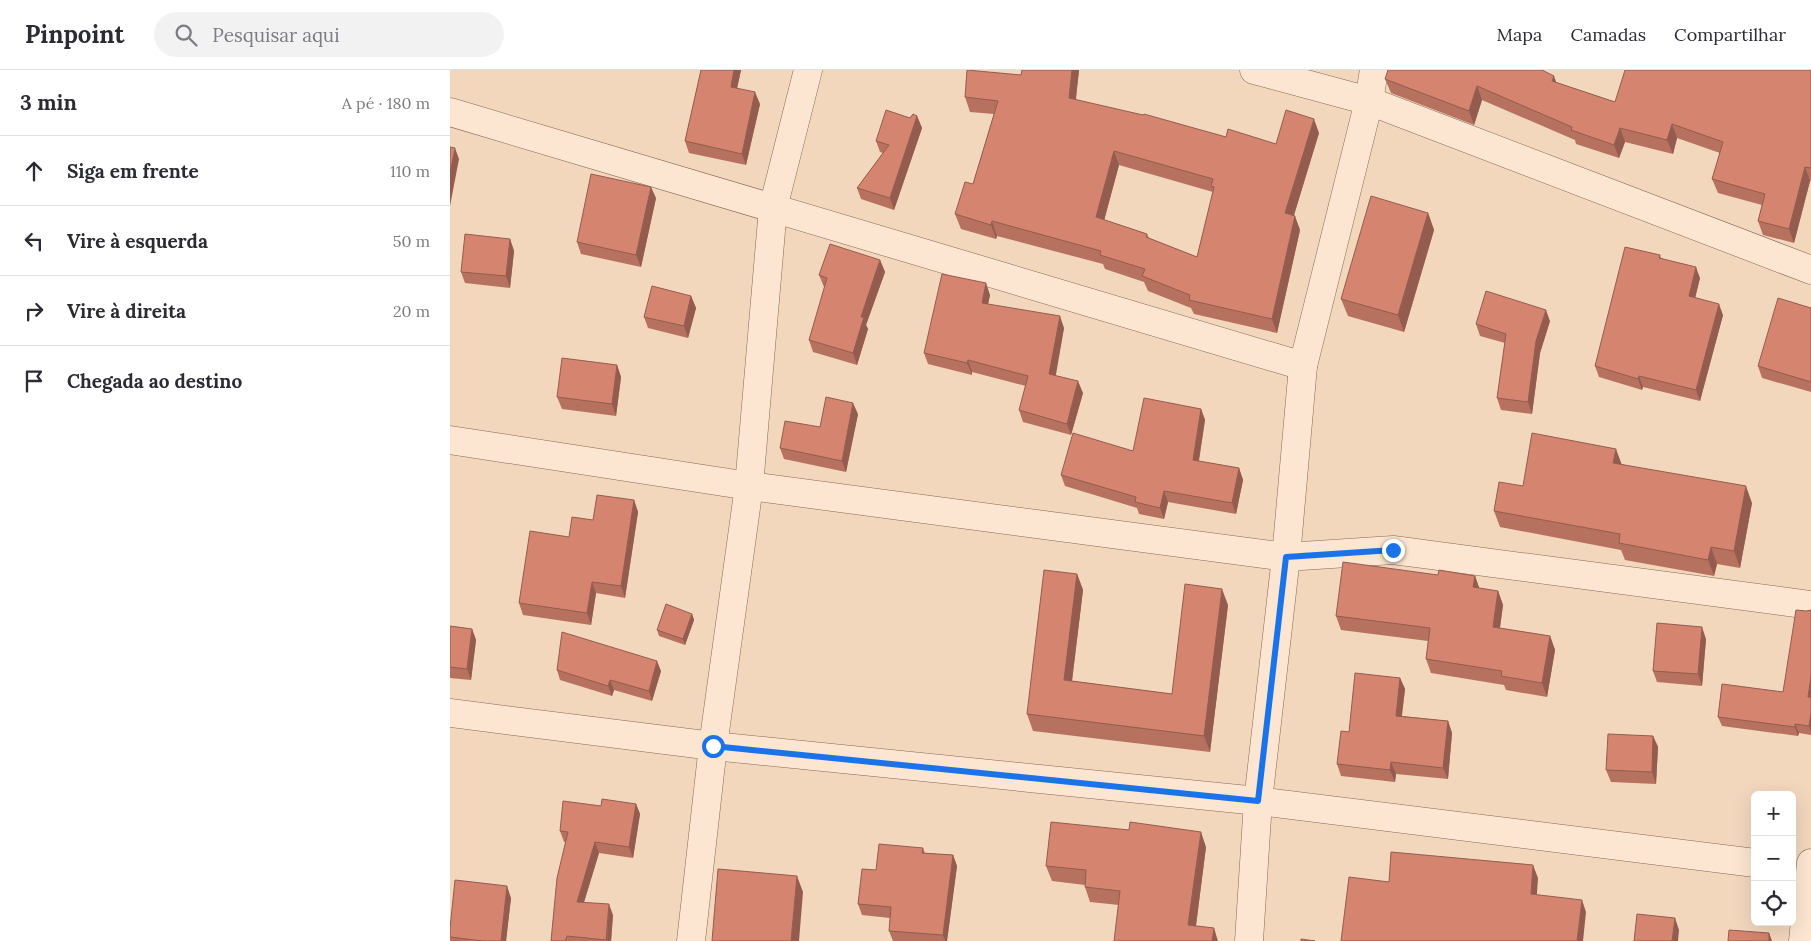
<!DOCTYPE html>
<html lang="pt">
<meta charset="utf-8">
<style>
body{margin:0;font-family:Lora,serif;background:#f2f2f3;color:#2b2b33}
.controls{position:absolute;right:15px;bottom:15px;display:grid;overflow:hidden;border-radius:8px;box-shadow:0 5px 20px #0002}
.controls button{width:45px;height:45px;display:grid;place-items:center;padding:0;border:0;border-bottom:1px solid #e1e1e2;background:#fff;color:#2b2b33;font:25px sans-serif}
.stop{position:absolute;width:15px;height:15px;margin:-11px;border:4px solid #1a73e8;border-radius:50%;background:#fff}
.stop.end{background:#1a73e8;border-color:#fff;box-shadow:0 1px 5px #0008}
.list{margin:0;padding:0;list-style:none}
h2{display:flex;justify-content:space-between;align-items:center;height:65px;margin:0;padding:0 20px;font-size:21px}
h2 small{font-size:16px;font-weight:400;color:#7c7c81}
.list li{display:grid;grid-template-columns:32px 1fr auto;gap:15px;align-items:center;box-sizing:border-box;height:70px;padding:0 20px;border-top:1px solid #e1e1e2}
.list b{display:block;font-size:19px;white-space:nowrap}
.list em{font-size:16px;font-style:normal;color:#7c7c81}
.icon{flex:none;width:28px;height:28px;fill:none;stroke:currentColor;stroke-width:2;stroke-linecap:round;stroke-linejoin:round}
.map{position:relative;flex:none;width:1361px;height:871px;overflow:hidden}
header{display:flex;align-items:center;gap:30px;box-sizing:border-box;height:70px;padding:0 25px;background:#fff;border-bottom:1px solid #e1e1e2}
header strong{font-size:24px}
nav{display:flex;gap:28px;margin-inline-start:auto;font-size:18px}
.search{width:350px;height:45px;background:#f2f2f3;display:flex;align-items:center;gap:12px;box-sizing:border-box;padding:0 18px;border-radius:28px;color:#7c7c81;font-size:19px}
main{display:flex}
aside{flex:1;background:#fff}
.map>svg:first-child{display:block}
.lines{fill:none;stroke-linecap:round;stroke-linejoin:round}
.minor-casing{stroke:#8b6654;stroke-width:29}
.minor{stroke:#fce6d1;stroke-width:28}
.wall{fill:#b6725f;fill-rule:evenodd}
.shaded-wall{fill:#945c4e}
.building{fill:#d4846f;stroke:#945c4e;fill-rule:evenodd}
.route{stroke:#1a73e8;stroke-width:6}
</style>
<header>
<strong>Pinpoint</strong>
<div class="search"><svg class="icon" aria-label="search" viewBox="0 0 24 24"><circle cx="10" cy="10" r="6"/><path d="M15 15l6 6"/></svg>Pesquisar aqui</div>
<nav><a>Mapa</a><a>Camadas</a><a>Compartilhar</a></nav>
</header>
<main>
<aside>
<h2>3 min<small>A pé · 180 m</small></h2>
<ul class="list">
<li><svg class="icon" aria-label="ahead" viewBox="0 0 24 24"><path d="M12 20V5M6 11l6-6 6 6"/></svg><div><b>Siga em frente</b></div><em>110 m</em></li>
<li><svg class="icon" aria-label="left" viewBox="0 0 24 24"><path d="M17 20v-9H6M10 6l-5 5 5 5"/></svg><div><b>Vire à esquerda</b></div><em>50 m</em></li>
<li><svg class="icon" aria-label="right" viewBox="0 0 24 24"><path d="M7 20v-9h11M14 6l5 5-5 5"/></svg><div><b>Vire à direita</b></div><em>20 m</em></li>
<li><svg class="icon" aria-label="arrive" viewBox="0 0 24 24"><path d="M6 21V4h12l-3 4 3 4H6"/></svg><div><b>Chegada ao destino</b></div></li>
</ul>
</aside>
<div class="map">
<svg width="1361" height="871" viewBox="0 0 1361 871">
<rect width="100%" height="100%" fill="#f2d7bd"/>
<g class="lines">
<defs>
<g id="minor">
<path d="M804,0l115,31 442,169"/>
<path d="M0,42l853,254"/>
<path d="M0,370l299,46 537,71 107,-7 418,55"/>
<path d="M0,643l263,33 545,55 497,62"/>
<path d="M241,871l22,-195 36,-260 24,-278 35,-138"/>
<path d="M799,871l9,-140 28,-244 17,-191 66,-265 5,-31"/>
<path d="M1353,871l8,-78"/>
</g>
</defs>
<use href="#minor" class="minor-casing"/>
<use href="#minor" class="minor"/>
</g>
<g class="wall">
<path d="M251,0h40l-4,18 23,16 -14,61 -57,-12 -4,-12z"/>
<path d="M572,0h57l-3,30 150,37 50,7 43,-11 -25,82 6,15 -23,103 -83,-19 -3,-6 -43,-17 -4,-9 -39,-13 -2,-5 -106,-28 -1,3 -35,-10 -6,-15 18,-30 21,-70 -24,-2 -5,-15 56,-22zM669,95l94,27 -16,65 -48,-19 -2,-4 -43,-14z"/>
<path d="M1361,0v111h-1l-16,62 -31,-8 -5,-14 4,-16 -44,-12 -6,-14 8,-26 -43,-15 -4,16 -48,-12 -6,16 -43,-14 -1,-4 -93,-40 -8,25 -83,-32 -6,-14 172,4 58,19z"/>
<path d="M467,46l5,12 -28,82 -33,-11 -4,-11 26,-35 -3,-1 -4,-11 34,-23z"/>
<path d="M206,128l-15,69 -60,-13 -4,-12z"/>
<path d="M978,143l6,17 -30,102 -56,-16 -7,-17z"/>
<path d="M60,169l4,12 -4,37 -45,-5 -4,-11z"/>
<path d="M1210,185l1,3 39,20 -5,19 28,18 -23,86 -57,-14 -1,3 -43,-13 -4,-11z"/>
<path d="M430,190l5,12 -19,53 2,4 -11,36 -44,-13 -4,-12 16,-53h-1l-5,-12z"/>
<path d="M540,225l-2,9 76,24 -9,47 28,18 -12,42 -48,-13 -4,-12 7,-24 -54,-14v3l-44,-11 -4,-11z"/>
<path d="M241,226l5,12 -8,30 -40,-10 -4,-11z"/>
<path d="M1361,238v84l-49,-14 -4,-12z"/>
<path d="M1100,251l-10,32 -8,61 -31,-4 -4,-12 8,-55 -25,-7 -4,-12z"/>
<path d="M167,295l4,12 -5,39 -54,-7 -5,-12z"/>
<path d="M751,339l4,11 -6,41 40,7 4,12 -7,34 -68,-12 -4,17 -25,-5 -2,-6 -72,-22 -4,-11 72,-24z"/>
<path d="M408,344l-12,58 -62,-13 -4,-11 40,-21z"/>
<path d="M1172,394l130,39 -12,65 -23,-4 -3,12 -89,-16 -4,-10 -121,-23 -6,-16 29,-25z"/>
<path d="M184,430l4,12 -13,86 -29,-5 -5,32 -68,-10 -4,-12 50,-66 24,-17z"/>
<path d="M627,504l6,16 -11,91 100,13 56,-89 -18,147 -177,-21 -6,-17z"/>
<path d="M988,505l37,1 4,12 19,3 5,14 -3,23 50,8 5,14 -8,47 -41,-7 -2,-5 -73,-12 -5,-14 2,-18 -87,-11 -5,-14z"/>
<path d="M1361,540v125l-12,-2 -1,3 -76,-10 -4,-9 65,-25 23,-81z"/>
<path d="M242,544l2,6 -9,25 -26,-9 -2,-6z"/>
<path d="M0,556l22,3 4,11 -5,40 -21,-2z"/>
<path d="M1256,569l-4,47 -45,-4 -4,-11z"/>
<path d="M107,600l104,1 -9,30 -38,-11 -2,6 -52,-16z"/>
<path d="M950,608l5,11 -3,27 46,5 4,12 -4,46 -52,-5 -1,8 -54,-6 -4,-12 12,-32z"/>
<path d="M1203,666l5,11 -2,37 -45,-2 -5,-12z"/>
<path d="M186,734l4,10 -7,44 -34,-5 -15,49 29,13 -2,26h-60l15,-99h-2l-4,-11 41,-25z"/>
<path d="M756,777l-10,79 -77,-21 -29,-3 -5,-15v-2l-33,-4 -6,-15z"/>
<path d="M473,778l2,5 28,2 4,11 -10,75h-54l-4,-10 1,-13 -28,-3 -4,-11 18,-34z"/>
<path d="M61,828l-5,43h-56v-13z"/>
</g>
<g class="shaded-wall">
<path d="M284,0h7l-6,28 -4,-11z"/>
<path d="M622,0h7l-5,43 -5,-15z"/>
<path d="M1104,6l5,14 -7,-9z"/>
<path d="M1027,16l5,14 -8,25 -5,-14z"/>
<path d="M305,22l5,12 -14,61 -4,-11z"/>
<path d="M467,46l5,12 -28,82 -4,-12z"/>
<path d="M864,49l5,14 -29,95 -5,-15z"/>
<path d="M1222,54l5,14 -4,16 -6,-14z"/>
<path d="M1170,58l5,14 -6,16 -5,-13z"/>
<path d="M5,78l4,11 -9,47v-33z"/>
<path d="M664,81l5,14 -18,67 -5,-15z"/>
<path d="M1355,97l5,14 -16,62 -5,-14z"/>
<path d="M201,117l5,11 -15,69 -5,-12z"/>
<path d="M978,143l6,17 -30,102 -6,-17z"/>
<path d="M845,146l5,14 -23,103 -5,-14z"/>
<path d="M542,151l5,15 -1,3 -5,-14z"/>
<path d="M60,169l4,12 -4,37 -4,-12z"/>
<path d="M430,190l5,12 -19,53 2,4 -11,36 -4,-12 8,-36z"/>
<path d="M1246,197l4,11 -7,29 -4,-11z"/>
<path d="M536,213l4,12 -4,19 -4,-11z"/>
<path d="M241,226l5,12 -8,30 -4,-12z"/>
<path d="M1269,234l4,11 -23,86 -4,-11z"/>
<path d="M1096,240l4,11 -10,32 -8,61 -4,-12 8,-61z"/>
<path d="M610,246l4,12 -10,58 -5,-12z"/>
<path d="M518,290l4,12v3l-5,-12z"/>
<path d="M167,295l4,12 -5,39 -4,-12z"/>
<path d="M1189,306l4,11 -1,3 -4,-11z"/>
<path d="M628,311l5,12 -12,42 -4,-11z"/>
<path d="M403,333l5,11 -12,58 -4,-11z"/>
<path d="M751,339l4,11 -8,51 -4,-11z"/>
<path d="M1166,379l6,16 -9,-2z"/>
<path d="M789,398l4,12 -7,34 -4,-11z"/>
<path d="M1296,416l6,17 -12,65 -6,-17z"/>
<path d="M714,421l4,11 -4,17 -4,-11z"/>
<path d="M184,430l4,12 -13,86 -4,-12z"/>
<path d="M1261,477l6,17 -3,12 -6,-16z"/>
<path d="M627,504l6,16 -13,107 -6,-17z"/>
<path d="M1025,506l5,14 -7,-3z"/>
<path d="M142,512l4,11 -5,32 -4,-12z"/>
<path d="M772,519l6,16 -18,147 -6,-16z"/>
<path d="M1048,521l5,14 -5,36 -5,-14z"/>
<path d="M242,544l2,6 -9,25 -2,-6z"/>
<path d="M1252,557l4,12 -4,47 -4,-12z"/>
<path d="M22,559l4,11 -5,40 -4,-11z"/>
<path d="M1100,566l5,14 -8,47 -5,-14z"/>
<path d="M207,591l4,10 -9,30 -3,-10z"/>
<path d="M1361,606v29l-3,-8z"/>
<path d="M950,608l5,11 -5,39 -4,-12z"/>
<path d="M160,610l4,10 -2,6 -4,-10z"/>
<path d="M1361,643v19l-2,-6z"/>
<path d="M998,651l4,12 -4,46 -5,-11z"/>
<path d="M1345,654l4,9 -1,3 -3,-9z"/>
<path d="M1203,666l5,11 -2,37 -4,-12z"/>
<path d="M941,692l5,12 -1,8 -5,-12z"/>
<path d="M186,734l4,10 -7,44 -4,-11z"/>
<path d="M751,762l5,15 -12,93 -6,-15z"/>
<path d="M145,772l4,11 -18,59 -4,-10z"/>
<path d="M503,785l4,11 -10,75h-2l-2,-6z"/>
<path d="M1083,795l5,13 -2,29 -5,-13z"/>
<path d="M347,806l6,16 -4,49h-8z"/>
<path d="M57,816l4,12 -5,43h-5z"/>
<path d="M1132,830l4,12 -3,29h-6z"/>
<path d="M159,834l4,11 -2,26h-4z"/>
<path d="M1225,848l4,12 -1,11h-6z"/>
<path d="M764,858l4,13h-6z"/>
<path d="M1319,863l3,8h-3z"/>
</g>
<g class="building">
<path d="M251,0h33l-3,17 24,5 -13,62 -57,-13z"/>
<path d="M517,0l54,5 1,-5h50l-3,28 74,17 1,-1 82,23 2,-8 48,15 10,-34 28,9 -29,94 10,3 -23,103 -83,-19 1,-5 -48,-19 3,-7 -45,-14 1,-4 -109,-30 -1,4 -36,-11 10,-32 8,2 25,-83 -33,-4zM664,81l99,28 -2,7 3,1 -17,70 -51,-20 1,-3 -51,-17z"/>
<path d="M938,0h154l12,6 -2,5 63,21 10,-32h186v98l-6,-1 -16,62 -31,-8 7,-27 -53,-15 11,-37 -51,-18 -5,16 -47,-12 -6,17 -43,-15 1,-3 -95,-41 -8,25 -84,-32z"/>
<path d="M436,40l24,8 3,-4 4,2 -27,82 -33,-10 32,-43 -13,-4z"/>
<path d="M0,77l5,1 -5,25z"/>
<path d="M141,104l60,13 -15,68 -59,-13z"/>
<path d="M921,126l57,17 -30,102 -57,-16z"/>
<path d="M15,164l45,5 -4,37 -45,-4z"/>
<path d="M380,174l50,16 -19,57h3l-11,36 -44,-13 18,-62 -8,-3z"/>
<path d="M1175,177l35,8 -1,3 37,9 -7,29 30,8 -23,86 -57,-14 -1,3 -43,-13z"/>
<path d="M492,204l44,9 -4,20 78,13 -11,58 29,7 -11,43 -48,-14 9,-34 -60,-16 -1,3 -43,-10z"/>
<path d="M202,216l39,10 -7,30 -40,-9z"/>
<path d="M1036,221l60,19 -10,31 -8,61 -31,-4 9,-64 -30,-10z"/>
<path d="M1328,228l33,10v74l-53,-16z"/>
<path d="M112,288l55,7 -5,39 -55,-7z"/>
<path d="M376,327l27,6 -11,58 -62,-13 5,-27 35,6z"/>
<path d="M694,328l57,11 -8,51 46,8 -7,35 -68,-12 -4,17 -25,-6 1,-5 -75,-22 12,-42 60,18z"/>
<path d="M1082,363l84,16 -3,14 133,23 -12,65 -23,-4 -3,13 -89,-17 1,-9 -126,-23 5,-29 24,4z"/>
<path d="M147,425l37,5 -13,86 -29,-4 -5,31 -68,-10 11,-72 39,6 3,-20 21,3z"/>
<path d="M893,492l95,13 1,-5 36,6 -2,11 25,4 -5,36 57,9 -8,47 -41,-7 1,-5 -76,-12 4,-31 -94,-12z"/>
<path d="M594,500l33,4 -13,106 108,14 13,-110 37,5 -18,147 -177,-22z"/>
<path d="M216,534l26,10 -9,25 -26,-9z"/>
<path d="M1346,540l10,1 5,-1v66l-3,21h3v16l-2,13 -14,-2v3l-77,-10 4,-33 61,8z"/>
<path d="M1207,553l45,4 -4,47 -45,-3z"/>
<path d="M0,556l22,3 -5,40 -17,-2z"/>
<path d="M112,562l95,29 -8,30 -39,-11 -2,6 -51,-16z"/>
<path d="M905,603l45,5 -4,38 52,5 -5,47 -52,-6 -1,8 -53,-6 4,-33 8,1z"/>
<path d="M1158,664l45,2 -1,36 -46,-2z"/>
<path d="M152,729l34,5 -7,43 -34,-5 -18,60 32,2 -3,36 -39,-4 -2,5h-14l6,-63 11,-46 -8,-1 3,-30 38,5z"/>
<path d="M601,752l78,8 1,-8 71,10 -13,93 26,3 -2,13h-98l6,-50 -35,-4 1,-17 -40,-4z"/>
<path d="M429,774l44,4 -1,5 31,2 -10,80 -54,-4 2,-24 -33,-3 4,-35 14,1z"/>
<path d="M941,782l142,13 -2,29 51,6 -5,41h-236l8,-64 40,5z"/>
<path d="M268,799l79,7 -6,65h-79z"/>
<path d="M5,810l52,6 -6,55h-18l-33,-4v-9z"/>
<path d="M1187,844l38,4 -3,23h-38z"/>
<path d="M1279,860l40,3v8h-41z"/>
<path d="M851,869l14,2h-14z"/>
</g>
<g class="lines">
<path class="route" d="M263,676l545,55 28,-244 107,-7"/>
</g>
</svg>
<div class="controls">
<button>+</button>
<button>−</button>
<button><svg class="icon" aria-label="locate" viewBox="0 0 24 24"><circle cx="12" cy="12" r="6"/><path d="M12 2v4M12 18v4M2 12h4M18 12h4"/></svg></button>
</div>
<div class="stop" style="left:263px;top:676px"></div>
<div class="stop end" style="left:943px;top:480px"></div>
</div>
</main>
